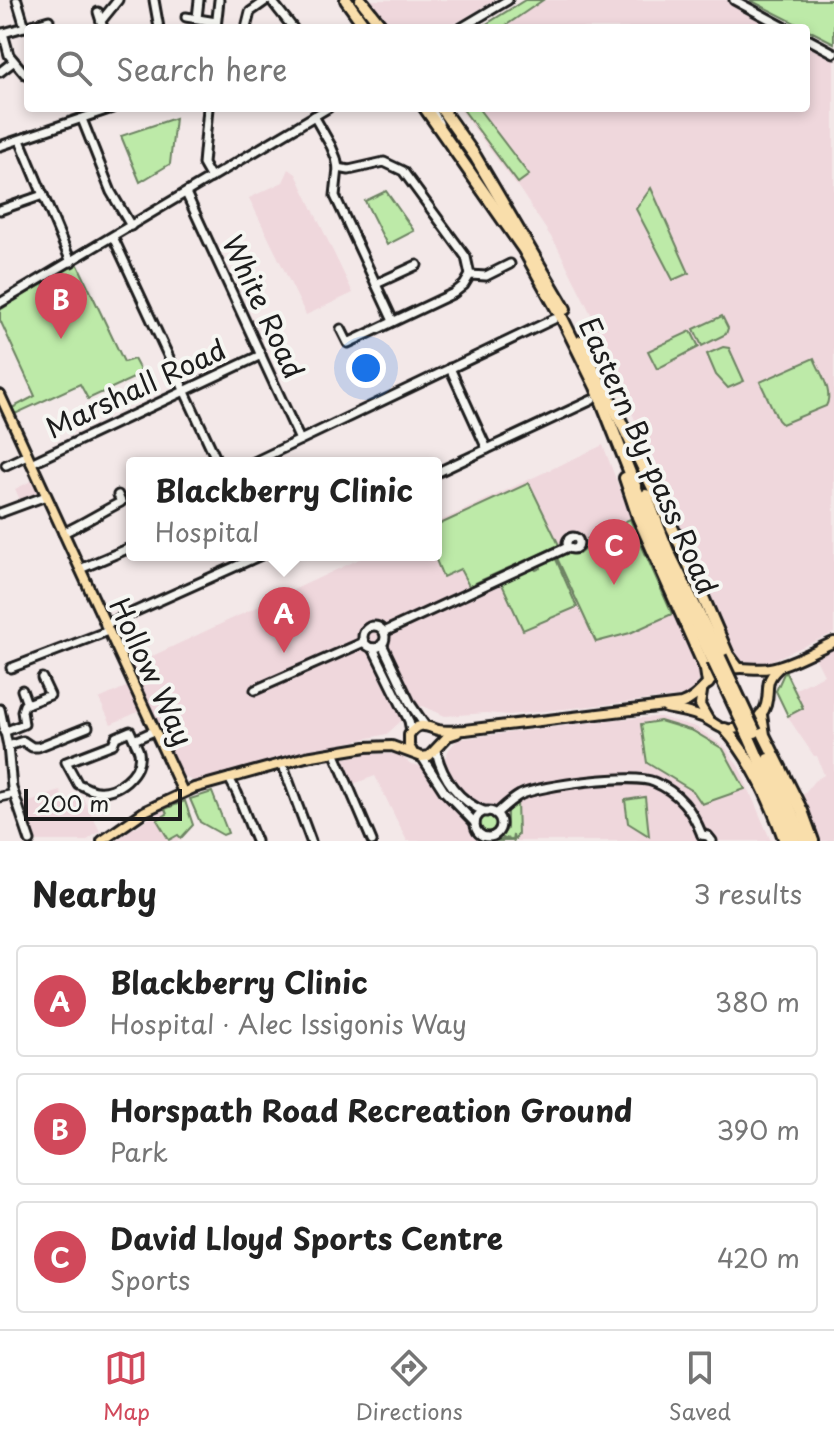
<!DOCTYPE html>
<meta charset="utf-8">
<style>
body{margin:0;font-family:"Playpen Sans",sans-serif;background:#f2f2f2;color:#222}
.scale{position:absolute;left:24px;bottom:20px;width:158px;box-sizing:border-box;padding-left:8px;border:4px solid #1c1c1c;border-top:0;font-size:22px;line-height:28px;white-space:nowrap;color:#1c1c1c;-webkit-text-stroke:6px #f6f6f2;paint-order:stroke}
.you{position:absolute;left:366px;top:368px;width:28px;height:28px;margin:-20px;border:6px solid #fff;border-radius:50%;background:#1a73e8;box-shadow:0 0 0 12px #1a73e833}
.badge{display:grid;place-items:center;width:52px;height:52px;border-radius:50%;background:#d1495b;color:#fff;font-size:26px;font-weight:700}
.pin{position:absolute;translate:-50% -66px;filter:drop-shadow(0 2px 4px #0008)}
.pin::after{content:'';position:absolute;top:42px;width:28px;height:24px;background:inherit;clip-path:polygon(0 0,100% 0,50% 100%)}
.popup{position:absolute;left:126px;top:457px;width:316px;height:104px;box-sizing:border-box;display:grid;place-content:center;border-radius:8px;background:#fff;filter:drop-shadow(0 2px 6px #0005);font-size:26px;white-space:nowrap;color:#767676}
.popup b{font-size:30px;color:#222}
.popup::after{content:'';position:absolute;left:50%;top:100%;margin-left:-16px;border:16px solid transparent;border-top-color:#fff}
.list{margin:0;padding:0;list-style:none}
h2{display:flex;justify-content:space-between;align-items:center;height:104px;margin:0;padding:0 32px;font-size:34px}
h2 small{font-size:26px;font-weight:400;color:#767676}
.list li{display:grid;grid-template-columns:52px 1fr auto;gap:24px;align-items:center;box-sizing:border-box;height:112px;margin:0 16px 16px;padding:0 16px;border:2px solid #e0e0e0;border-radius:8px}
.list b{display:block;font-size:30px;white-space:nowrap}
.list p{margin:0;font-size:26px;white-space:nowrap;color:#767676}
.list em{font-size:26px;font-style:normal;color:#767676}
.icon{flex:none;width:44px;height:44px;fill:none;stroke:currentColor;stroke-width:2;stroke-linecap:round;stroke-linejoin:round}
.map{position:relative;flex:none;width:834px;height:841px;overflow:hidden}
.search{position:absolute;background:#fff;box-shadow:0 4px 12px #0003;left:24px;right:24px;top:24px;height:88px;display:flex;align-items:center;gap:20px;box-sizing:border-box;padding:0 28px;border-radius:8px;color:#767676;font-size:30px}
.sheet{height:488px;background:#fff}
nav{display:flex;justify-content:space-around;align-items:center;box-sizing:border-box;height:112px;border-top:2px solid #e0e0e0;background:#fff;font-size:22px;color:#767676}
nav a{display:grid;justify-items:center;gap:4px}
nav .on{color:#d1495b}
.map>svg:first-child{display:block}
.built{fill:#efd7dc}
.green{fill:#bdeaa8;stroke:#6c8362;stroke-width:2}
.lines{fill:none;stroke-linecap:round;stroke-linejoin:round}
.minor-casing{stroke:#1c1c1c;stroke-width:13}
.major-casing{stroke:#1c1c1c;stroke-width:14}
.highway-casing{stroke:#1c1c1c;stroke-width:16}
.minor{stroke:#f6f6f2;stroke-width:7}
.major{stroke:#f9deab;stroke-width:8}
.highway{stroke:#f9deab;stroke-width:10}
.highway-bridge-casing{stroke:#1c1c1c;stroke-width:16;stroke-linecap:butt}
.highway-bridge{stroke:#f9deab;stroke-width:10}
.labels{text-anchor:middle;stroke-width:8;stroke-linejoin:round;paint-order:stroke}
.street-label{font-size:28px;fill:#1c1c1c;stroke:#f6f6f2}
</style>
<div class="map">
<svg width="834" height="841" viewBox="0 0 834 841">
<rect width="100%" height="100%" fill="#f3e8e8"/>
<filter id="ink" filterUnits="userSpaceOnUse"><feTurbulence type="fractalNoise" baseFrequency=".0125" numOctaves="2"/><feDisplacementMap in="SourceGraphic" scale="16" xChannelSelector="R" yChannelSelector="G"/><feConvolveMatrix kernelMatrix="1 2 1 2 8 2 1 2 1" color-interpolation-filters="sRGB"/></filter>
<g filter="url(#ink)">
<g class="built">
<path d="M368,0h127l-47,28h-59z"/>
<path d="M523,0h203l52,28h-300z"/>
<path d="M806,43l28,14v576l-73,32 -21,-5 -5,-7 -103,-240v-10l-9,-12 -27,-53 -4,-22 -35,-70 -37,-56 -61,-82h347z"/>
<path d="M289,169l7,5 57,119 -47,22 -57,-117 34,-16z"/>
<path d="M603,445l43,113 53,110v13l-8,12 -7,3 -175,19 -23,-2 -41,3 -22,-10 -20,8 -2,7 -14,13 -105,23 -88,25 -11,-6 -52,-110 237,-111h68v-32z"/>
<path d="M33,480l5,12 -18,8 -5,-11z"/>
<path d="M834,650v191h-13l-18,-46 11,-14 10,-6 -7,-19h-3l-27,-40 16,-8 -9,-18 30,-15 -9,-18z"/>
<path d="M128,686l12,25 -29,13 -12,-25z"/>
<path d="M660,717l36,10 30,21 13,19 32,74h-364l-32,-65 -22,8 -11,-23 3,-3 22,-4h31l13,10 18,4 15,-8 5,-11 9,-10 161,-20z"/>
<path d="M60,791l6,14 16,-8 18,34 -14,10h-54l-11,-36z"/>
<path d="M165,809l17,32h-66l15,-12 7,-2 3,-4z"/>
</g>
<g class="green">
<path d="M525,0h18l-41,28h-22z"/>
<path d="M750,0h84v43z"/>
<path d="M462,108h16l51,67 -11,8z"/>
<path d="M175,118l-5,46 -30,18 -19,-46z"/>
<path d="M651,188l38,85 -16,7 -37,-71z"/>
<path d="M386,191l28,40 -27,14 -22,-44z"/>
<path d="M77,263l47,99 10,-3 8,15 -54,25 -8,-15 -65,30 -3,-6 23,-12 -35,-76v-10z"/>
<path d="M722,316l6,12 -2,6 -24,12 -8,-17z"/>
<path d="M691,331l8,16 -42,22 -9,-18z"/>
<path d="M723,347l6,1 15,33 -16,7 -12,-13 -9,-21z"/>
<path d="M814,358c6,15 20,34 12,48l-44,18 -4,-4 -18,-38z"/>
<path d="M529,483l30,62 -90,41 -9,-17 -17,8 -9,-22 -6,2 -2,-2h10v-29z"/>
<path d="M630,519l42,95 -42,19 -34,9 -40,-86 8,-3 15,1 8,-7v-8z"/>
<path d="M555,557l22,50 -54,23 -22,-48 32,-15 3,3 5,-2 -1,-4z"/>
<path d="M785,671l18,37 -15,8 -12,-25z"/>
<path d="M660,721l33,10 30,18 22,40 -43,15 -9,-13 -46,-28 -6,-39z"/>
<path d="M212,792l16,41 -5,2 -23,-13 -10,-23z"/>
<path d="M645,797l4,39 -21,-13 -3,-23z"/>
<path d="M185,801l8,24 -12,13 -3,-3 -9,5 -12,-20 10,-6 -2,-5z"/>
<path d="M517,801l1,33 -4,7 -1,-6 -1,6 -6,-3 3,3h-16l12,-2 -4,-2 6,-8v-19z"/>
<circle cx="488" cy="824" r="9"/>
</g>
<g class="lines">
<defs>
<g id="minor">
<path d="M17,0l8,27"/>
<path d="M154,0l5,28"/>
<path d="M271,0l22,28"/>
<path d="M734,0l52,28"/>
<path d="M98,12l5,16"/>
<path d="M186,17l30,5"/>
<path d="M197,18l2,-18"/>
<path d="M101,21l17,-21"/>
<path d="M216,28l3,-28"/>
<path d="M246,28l4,-16 17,-12"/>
<path d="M461,28l47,-28"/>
<path d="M3,33l6,22 16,19 3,1"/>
<path d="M0,34l49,-14"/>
<path d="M806,38l28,15"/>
<path d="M0,72l13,-10"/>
<path d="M208,108l-5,56 8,14"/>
<path d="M431,108l8,15"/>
<path d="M314,116l17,30 5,12 2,10 -3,28 58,125"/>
<path d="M82,119l29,73 20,34"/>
<path d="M20,140l51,122"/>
<path d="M0,146l112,-38"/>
<path d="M338,168l11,2 35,-8 19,9 63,86 4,18 -6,10 -10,8 -106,50 -7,-14"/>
<path d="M186,193l114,247"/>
<path d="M0,210l43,-15"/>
<path d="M113,237l105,226"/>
<path d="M470,275l16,1 24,-12"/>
<path d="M376,284l41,-19"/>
<path d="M0,303l328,-195"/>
<path d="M450,368l37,81"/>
<path d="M31,463l230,-108"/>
<path d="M252,463l302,-144"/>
<path d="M6,465l21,-10"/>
<path d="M436,473l156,-73"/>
<path d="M0,513l46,-17"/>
<path d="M63,533c20,-9 38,-21 58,-31l-3,-7"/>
<circle cx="573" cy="543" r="6"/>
<path d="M80,569l52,-22"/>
<path d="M105,625l156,-70"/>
<circle cx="374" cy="637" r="11"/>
<path d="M384,632l184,-85"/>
<path d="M382,644l29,61 13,19"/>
<path d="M373,648l36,73 2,10"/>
<path d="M11,668l97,-37"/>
<path d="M22,690l5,14"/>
<path d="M255,690l109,-48"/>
<path d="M0,709l8,37 4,42 18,53"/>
<path d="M4,732l20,-8 -2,-13 2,-6 26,-10 -8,-17"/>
<path d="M134,740c1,4 4,7 5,12 4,21 -23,42 -42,39 -6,0 -13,-5 -19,-7l-12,-22 47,-18 3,-7 14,-6 4,9 20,-9"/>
<path d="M8,746l15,-5 9,6h6l50,-20"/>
<path d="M436,751c6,27 23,51 50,61"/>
<path d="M334,752l38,89"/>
<path d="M422,757l22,34 31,32"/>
<path d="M282,763l29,78"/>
<path d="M229,778l8,15 19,48"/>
<path d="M0,797l14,-3"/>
<circle cx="488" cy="824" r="13"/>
<path d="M496,814c8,-7 15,-14 24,-19 21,-10 114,-22 134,-13 26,11 38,28 48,53"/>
<path d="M702,835l6,1 4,5"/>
</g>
<g id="major">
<path d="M0,395l183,397"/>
<path d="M702,692l-2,13 8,14"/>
<path d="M666,708c14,3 30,5 42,12 6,3 11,8 17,9 15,2 37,-9 41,-24 5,-18 -4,-23 15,-39"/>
<path d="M412,751l-3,-5v-11c9,-14 16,-9 29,-5 8,2 19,0 27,0l216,-26c20,-7 26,-26 45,-34 14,-5 29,1 44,-2 22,-4 43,-17 64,-26"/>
<path d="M102,841l43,-30 49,-23 112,-31 60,-10 26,-1 30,11 7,-1 19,-20 9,-3"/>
</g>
<g id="highway">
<path d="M346,0l20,28"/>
<path d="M361,0l22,28"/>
<path d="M425,108l99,142 39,70 33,67 66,167 51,107"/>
<path d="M441,108l34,48 90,153"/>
<path d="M581,341l25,54"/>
<path d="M606,391l74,153 48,111 9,12"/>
<path d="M625,478l13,39 68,153 2,13"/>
<path d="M646,495l22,56 52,106"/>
<path d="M761,715l3,20 38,76 11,30"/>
<path d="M725,729c28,31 46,73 60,112"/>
<path d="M748,735l47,106"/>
<path d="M768,759l37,82"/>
</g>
</defs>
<use href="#minor" class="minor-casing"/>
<use href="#major" class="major-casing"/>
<use href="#highway" class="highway-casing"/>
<use href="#minor" class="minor"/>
<use href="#major" class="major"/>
<use href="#highway" class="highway"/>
<defs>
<g id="highway-bridge">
<path d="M720,657l35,75"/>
<path d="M713,661l35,74"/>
</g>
</defs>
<use href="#highway-bridge" class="highway-bridge-casing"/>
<use href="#highway-bridge" class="highway-bridge"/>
</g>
</g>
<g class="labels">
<g class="street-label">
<text transform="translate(263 307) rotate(65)" y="10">White Road</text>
<text transform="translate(136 389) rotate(-25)" y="10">Marshall Road</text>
<text transform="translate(648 456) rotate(66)" y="10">Eastern By-pass Road</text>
<text transform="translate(151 672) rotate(65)" y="10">Hollow Way</text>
</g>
</g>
</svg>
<div class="scale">200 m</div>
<div class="you"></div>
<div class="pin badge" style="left:284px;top:653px">A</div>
<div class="popup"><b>Blackberry Clinic</b>Hospital</div>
<div class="pin badge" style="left:61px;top:339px">B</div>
<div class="pin badge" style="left:614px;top:585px">C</div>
<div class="search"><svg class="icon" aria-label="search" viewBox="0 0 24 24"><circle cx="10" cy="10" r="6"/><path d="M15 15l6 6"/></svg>Search here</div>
</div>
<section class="sheet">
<h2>Nearby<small>3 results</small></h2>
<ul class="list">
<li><span class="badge">A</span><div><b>Blackberry Clinic</b><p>Hospital · Alec Issigonis Way</p></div><em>380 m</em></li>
<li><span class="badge">B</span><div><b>Horspath Road Recreation Ground</b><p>Park</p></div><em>390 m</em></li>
<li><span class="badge">C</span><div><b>David Lloyd Sports Centre</b><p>Sports</p></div><em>420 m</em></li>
</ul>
</section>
<nav>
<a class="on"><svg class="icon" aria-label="map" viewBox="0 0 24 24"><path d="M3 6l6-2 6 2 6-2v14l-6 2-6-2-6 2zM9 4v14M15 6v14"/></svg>Map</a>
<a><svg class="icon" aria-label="directions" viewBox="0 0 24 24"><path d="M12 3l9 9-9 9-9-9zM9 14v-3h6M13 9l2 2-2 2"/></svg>Directions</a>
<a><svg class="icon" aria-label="saved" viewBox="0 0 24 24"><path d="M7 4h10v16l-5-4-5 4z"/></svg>Saved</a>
</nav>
